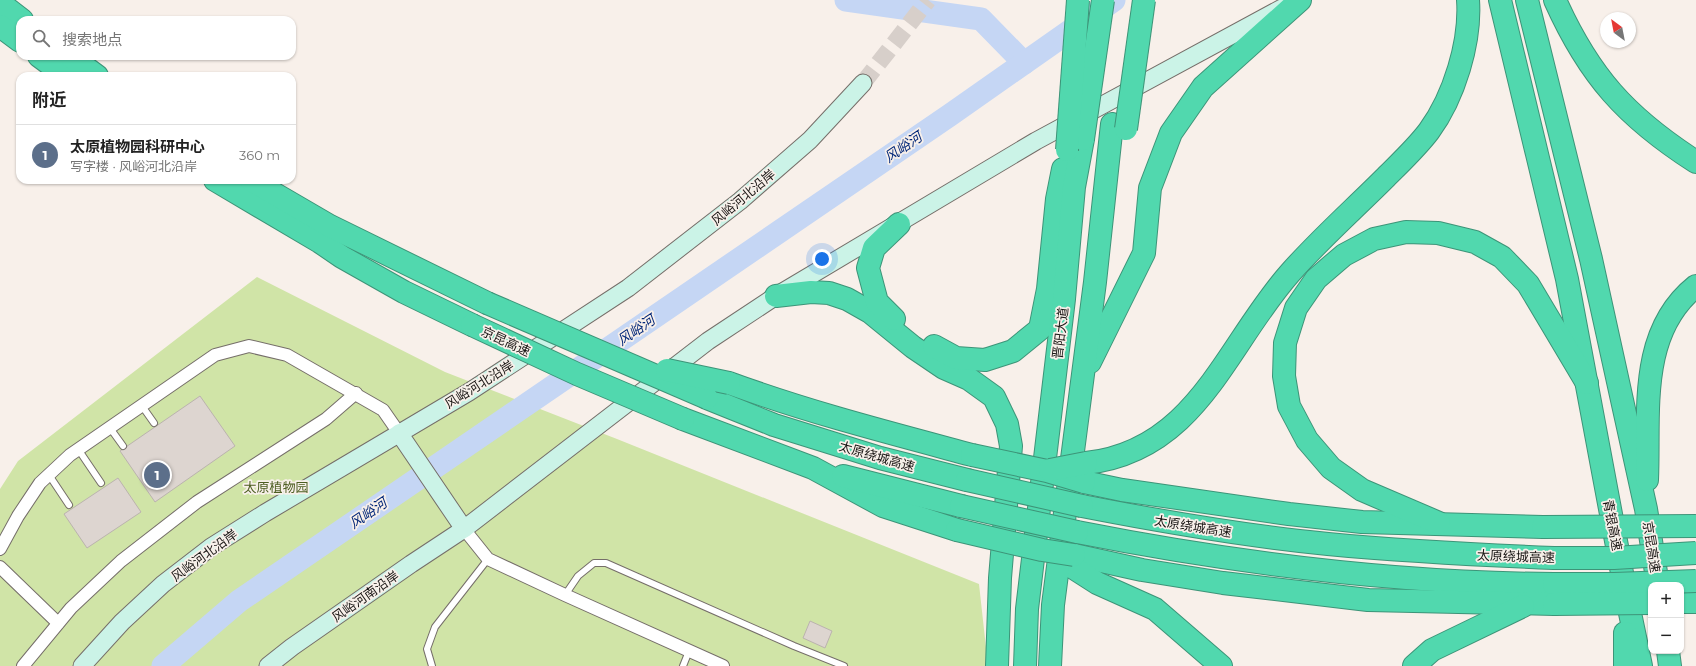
<!DOCTYPE html>
<html lang="zh">
<meta charset="utf-8">
<style>
body{margin:0;font-family:Montserrat,"Noto Sans SC",sans-serif;background:#f2f2f2;color:#222}
.controls{position:absolute;right:12px;bottom:12px;display:grid;overflow:hidden;border-radius:8px;box-shadow:0 1px 3px #0004}
.controls button{width:36px;height:36px;display:grid;place-items:center;padding:0;border:0;border-bottom:1px solid #e0e0e0;background:#fff;color:#222;font:20px sans-serif}
.compass{position:absolute;left:1600px;top:12px;width:36px;height:36px;border-radius:50%;background:#fff;box-shadow:0 1px 3px #0004;rotate:328deg}
.you{position:absolute;left:822px;top:259px;width:14px;height:14px;margin:-10px;border:3px solid #fff;border-radius:50%;background:#1a73e8;box-shadow:0 0 0 6px #1a73e833}
.badge{display:grid;place-items:center;width:26px;height:26px;border-radius:50%;background:#0b8043;color:#fff;font-size:13px;font-weight:700}
.pin{position:absolute;translate:-50% -50%;border:2px solid #fff;box-shadow:0 1px 4px #0006}
.list{margin:0;padding:0;list-style:none}
h2{display:flex;justify-content:space-between;align-items:center;height:52px;margin:0;padding:0 16px;font-size:17px}
h2 small{font-size:13px;font-weight:400;color:#767676}
.list li{display:grid;grid-template-columns:26px 1fr auto;gap:12px;align-items:center;box-sizing:border-box;height:60px;padding:0 16px;border-top:1px solid #e0e0e0}
.list b{display:block;font-size:15px;white-space:nowrap}
.list p{margin:0;font-size:13px;white-space:nowrap;color:#767676}
.list em{font-size:13px;font-style:normal;color:#767676}
.icon{flex:none;width:22px;height:22px;fill:none;stroke:currentColor;stroke-width:2;stroke-linecap:round;stroke-linejoin:round}
.map{position:relative;flex:none;width:1696px;height:666px;overflow:hidden}
.search{position:absolute;background:#fff;box-shadow:0 1px 3px #0004;left:16px;top:16px;width:280px;height:44px;display:flex;align-items:center;gap:10px;box-sizing:border-box;padding:0 14px;border-radius:12px;color:#767676;font-size:15px}
.panel{position:absolute;background:#fff;box-shadow:0 1px 3px #0004;left:16px;top:72px;width:280px;height:112px;border-radius:12px}
.map>svg:first-child{display:block}
.green{fill:#d0e4a7}
.lines{fill:none;stroke-linecap:round;stroke-linejoin:round}
.river{stroke:#c5d6f4;stroke-width:23}
.building{fill:#ddd5d0;stroke:#bbb3ae}
.secondary-tunnel{stroke:#d7cfca;stroke-width:17;stroke-dasharray:17 8;stroke-linecap:butt}
.lane-casing{stroke:#756e69;stroke-width:8}
.street-casing{stroke:#756e69;stroke-width:14}
.secondary-casing{stroke:#756e69;stroke-width:19}
.highway-casing{stroke:#3d9478;stroke-width:24}
.lane{stroke:#fff;stroke-width:6}
.street{stroke:#fff;stroke-width:12}
.secondary{stroke:#cbf3e7;stroke-width:17}
.highway{stroke:#51d8ae;stroke-width:22}
.highway-bridge-casing{stroke:#3d9478;stroke-width:24;stroke-linecap:butt}
.highway-bridge{stroke:#51d8ae;stroke-width:22}
.labels{text-anchor:middle;stroke-width:3.5;stroke-linejoin:round;paint-order:stroke}
.street-label{font-size:13px;fill:#191614;stroke:#f8f0ea}
.park-label{font-size:13px;fill:#4d5e22;stroke:#f8f0ea}
.water-label{font-size:14px;font-style:italic;fill:#002678;stroke:#f8f0ea}
</style>
<div class="map">
<svg width="1696" height="666" viewBox="0 0 1696 666">
<rect width="100%" height="100%" fill="#f8f0ea"/>
<path class="green" d="M257,277l188,95 172,67 362,145 9,82h-988v-177l18,-28z"/>
<g class="lines">
<g class="river">
<path d="M846,0l135,19 43,44"/>
<path d="M163,666l76,-65 711,-486 164,-115"/>
</g>
</g>
<g class="building">
<path d="M200,396l35,50 -80,56 -35,-51z"/>
<path d="M118,478l23,34 -54,36 -23,-34z"/>
<path d="M810,621l22,10 -7,17 -22,-10z"/>
</g>
<g class="lines">
<path class="secondary-tunnel" d="M863,83l65,-83"/>
<defs>
<g id="lane">
<path d="M142,406l12,17"/>
<path d="M110,428l13,18"/>
<path d="M78,449l23,34"/>
<path d="M49,475l20,30"/>
<path d="M565,595l13,-19 16,-13h12l188,83 50,20"/>
<path d="M432,666l-5,-17 8,-22 53,-68"/>
<path d="M683,666l6,-15"/>
</g>
<g id="street">
<path d="M464,529l24,30 77,36 158,71"/>
<path d="M0,549l18,-33 22,-33 30,-28 145,-100 34,-9 38,9 96,55 16,23"/>
<path d="M0,567l58,56"/>
<path d="M23,666l48,-58 50,-47 76,-59 129,-83 30,-26"/>
</g>
<g id="secondary">
<path d="M399,433l65,96"/>
<path d="M82,666l40,-44 41,-38 48,-37 54,-34 204,-121 159,-104 112,-87 70,-61 53,-57"/>
<path d="M268,666l24,-19 119,-83 53,-35 244,-188 68,-45 260,-155 246,-133"/>
</g>
<g id="highway">
<path d="M1500,0l67,279 58,310 16,77"/>
<path d="M1527,0l64,259 55,250 12,76"/>
<path d="M1555,0c34,76 71,117 141,162"/>
<path d="M0,3l22,17"/>
<path d="M0,26l20,15"/>
<path d="M39,56l27,20"/>
<path d="M70,56l27,20"/>
<path d="M215,180l105,62 22,15 62,35 68,33"/>
<path d="M251,180l79,46 157,77"/>
<path d="M776,296l35,-4 18,1 18,6 23,13 43,35 31,21 25,11 25,18 13,27 4,22 -11,132 -3,88"/>
<path d="M894,319l-17,-17 -9,-34 6,-20 25,-24"/>
<path d="M934,346l22,12 29,2 28,-9 27,-22 8,-40 9,-90 6,-30"/>
<path d="M1090,362l54,-109 6,-65 21,-55 32,-46 97,-87"/>
<path d="M729,383c79,29 161,50 243,72"/>
<path d="M707,398l67,27 106,33 87,22"/>
<path d="M683,419l130,49 70,38 74,24"/>
<path d="M1086,463c111,-12 140,-118 204,-190 30,-34 64,-64 96,-96 15,-15 31,-30 43,-46 25,-34 42,-89 39,-131"/>
<path d="M843,476l118,30"/>
<path d="M1647,480c3,-66 -10,-147 49,-194"/>
<path d="M1084,482l38,8 167,24 73,8 181,5"/>
<path d="M1082,506c82,16 163,30 246,38 75,7 151,11 226,14"/>
<path d="M1439,523l-77,-33 -31,-22 -24,-28 -18,-34 -5,-30 1,-33 11,-35 20,-29 28,-24 30,-16 32,-7 32,1 37,9 27,15 26,27 59,99"/>
<path d="M1077,532c157,31 317,51 477,52"/>
<path d="M1074,555l68,15 81,13 145,17 186,4"/>
<path d="M1072,567l25,16 58,26 66,57"/>
<path d="M1681,602h15"/>
<path d="M1668,651l2,15"/>
<path d="M1025,666l2,-57 37,-310 10,-112 9,-48"/>
<path d="M1050,666l3,-61 42,-323 17,-158"/>
<path d="M1414,666l18,-16 91,-44"/>
<path d="M1625,666v-33"/>
</g>
</defs>
<use href="#lane" class="lane-casing"/>
<use href="#street" class="street-casing"/>
<use href="#secondary" class="secondary-casing"/>
<use href="#highway" class="highway-casing"/>
<use href="#lane" class="lane"/>
<use href="#street" class="street"/>
<use href="#secondary" class="secondary"/>
<use href="#highway" class="highway"/>
<defs>
<g id="highway-bridge">
<path d="M1126,129l18,-129"/>
<path d="M1083,139l20,-139"/>
<path d="M1067,150l11,-150"/>
<path d="M487,303l220,95"/>
<path d="M472,325l105,49 106,45"/>
<path d="M667,370l62,13"/>
<path d="M972,455l75,16 37,11"/>
<path d="M1050,470l36,-7"/>
<path d="M967,480l115,26"/>
<path d="M961,506l116,26"/>
<path d="M1543,527l153,-1"/>
<path d="M957,530l85,20 32,5"/>
<path d="M1554,558h60l82,-5"/>
<path d="M1554,584h60l82,-3"/>
<path d="M1554,604l97,-1"/>
</g>
</defs>
<use href="#highway-bridge" class="highway-bridge-casing"/>
<use href="#highway-bridge" class="highway-bridge"/>
</g>
<g class="labels">
<g class="street-label">
<text transform="translate(743 197) rotate(-40)" y="5">风峪河北沿岸</text>
<text transform="translate(1060 333) rotate(-83)" y="5">晋阳大道</text>
<text transform="translate(506 341) rotate(25)" y="5">京昆高速</text>
<text transform="translate(479 384) rotate(-32)" y="5">风峪河北沿岸</text>
<text transform="translate(877 456) rotate(16)" y="5">太原绕城高速</text>
<text transform="translate(1613 525) rotate(79)" y="5">青银高速</text>
<text transform="translate(1193 526) rotate(9)" y="5">太原绕城高速</text>
<text transform="translate(1652 547) rotate(81)" y="5">京昆高速</text>
<text transform="translate(204 555) rotate(-36)" y="5">风峪河北沿岸</text>
<text transform="translate(1516 556) rotate(2)" y="5">太原绕城高速</text>
<text transform="translate(365 596) rotate(-35)" y="5">风峪河南沿岸</text>
</g>
<g class="park-label">
<text x="276" y="492">太原植物园</text>
</g>
<g class="water-label">
<text transform="translate(903 147) rotate(-34)" y="5">风峪河</text>
<text transform="translate(636 330) rotate(-34)" y="5">风峪河</text>
<text transform="translate(368 513) rotate(-34)" y="5">风峪河</text>
</g>
</g>
</svg>
<div class="controls">
<button>+</button>
<button>−</button>
</div>
<svg class="compass" viewBox="-18 -18 36 36"><path d="M0-13l5 13h-10z" fill="#e53935"/><path d="M0 13l5-13h-10z" fill="#767676"/></svg>
<div class="you"></div>
<div class="pin badge" style="left:157px;top:475px;background:#5c6f8a">1</div>
<div class="search"><svg class="icon" aria-label="search" viewBox="0 0 24 24"><circle cx="10" cy="10" r="6"/><path d="M15 15l6 6"/></svg>搜索地点</div>
<section class="panel">
<h2>附近<small></small></h2>
<ul class="list">
<li><span class="badge" style="background:#5c6f8a">1</span><div><b>太原植物园科研中心</b><p>写字楼 · 风峪河北沿岸</p></div><em>360 m</em></li>
</ul>
</section>
</div>
